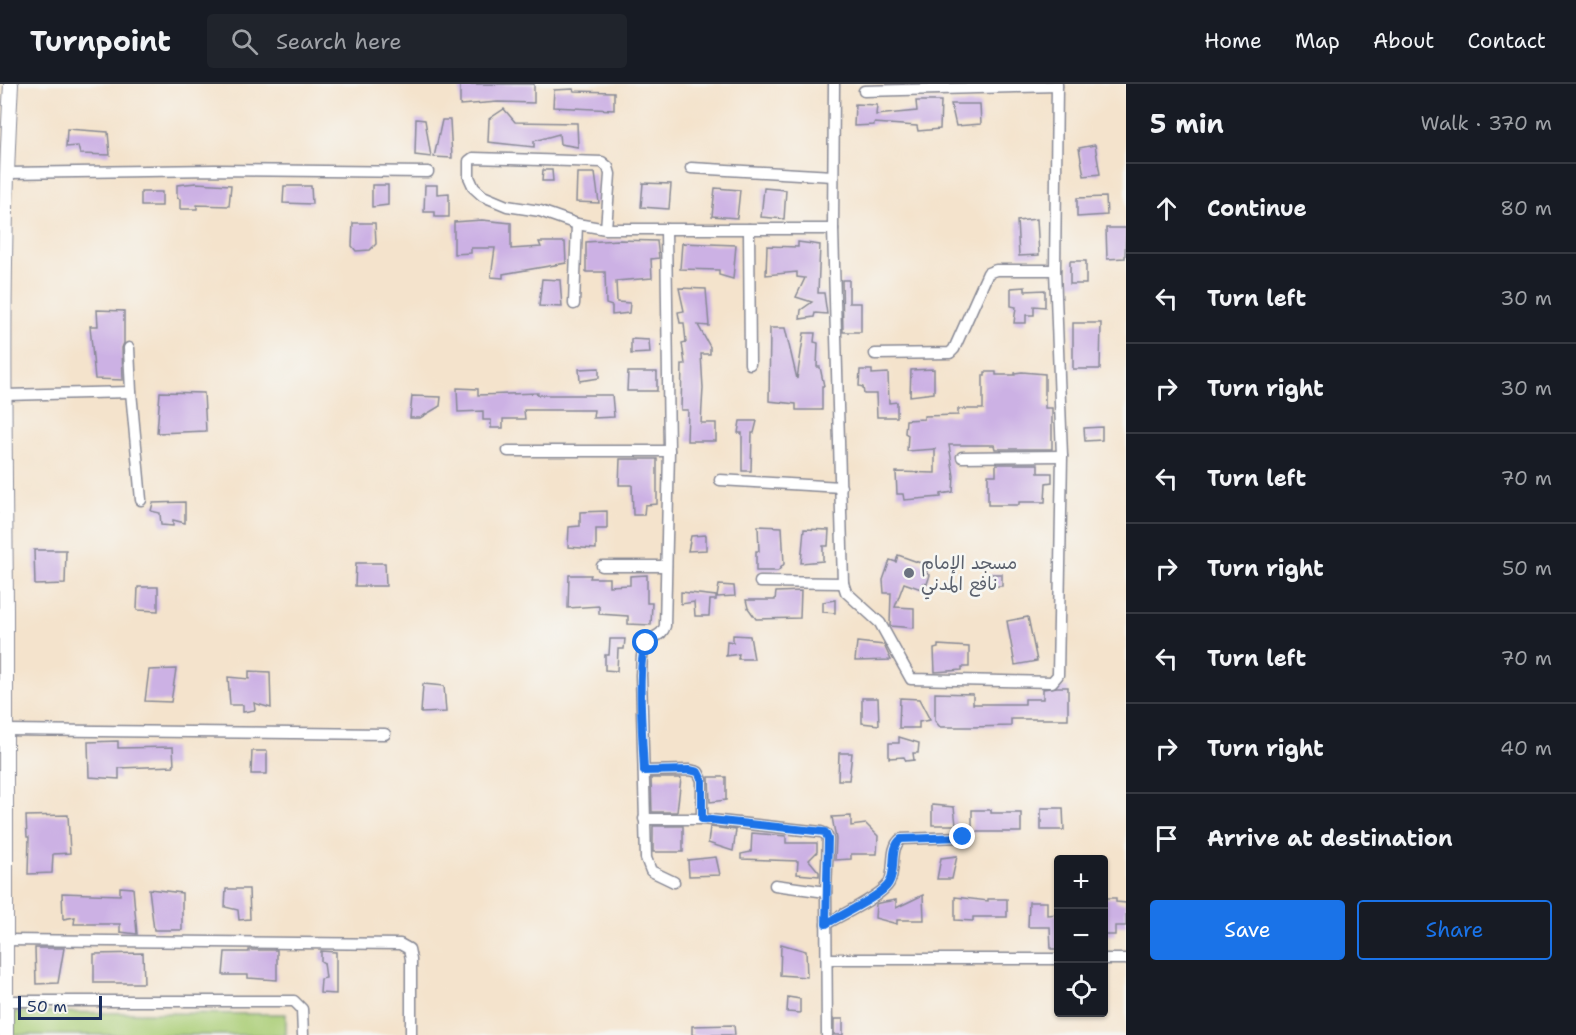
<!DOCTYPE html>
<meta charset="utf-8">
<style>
body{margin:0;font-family:"Shantell Sans","Playpen Sans Arabic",sans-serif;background:#20242c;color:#f1f3f6}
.controls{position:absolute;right:18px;bottom:18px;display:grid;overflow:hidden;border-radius:6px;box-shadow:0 2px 4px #0004}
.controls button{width:54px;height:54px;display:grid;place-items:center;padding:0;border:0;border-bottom:2px solid #363941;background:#171b24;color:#f1f3f6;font:30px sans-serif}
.scale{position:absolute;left:18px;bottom:15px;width:84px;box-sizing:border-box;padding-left:6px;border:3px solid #1b2f5e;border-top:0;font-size:16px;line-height:21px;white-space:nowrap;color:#1b2f5e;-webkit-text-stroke:4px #f6f6f2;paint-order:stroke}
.stop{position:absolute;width:18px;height:18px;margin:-14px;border:4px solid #1a73e8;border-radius:50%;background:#fff}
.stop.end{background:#1a73e8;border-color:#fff;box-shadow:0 2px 6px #0008}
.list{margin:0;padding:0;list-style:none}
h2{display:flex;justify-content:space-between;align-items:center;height:78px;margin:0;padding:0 24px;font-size:26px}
h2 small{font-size:20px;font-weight:400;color:#9ea1a6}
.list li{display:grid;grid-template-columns:39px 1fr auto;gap:18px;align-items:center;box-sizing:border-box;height:90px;padding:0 24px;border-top:2px solid #363941}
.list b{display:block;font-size:22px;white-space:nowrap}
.list em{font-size:20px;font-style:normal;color:#9ea1a6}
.actions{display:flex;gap:12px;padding:18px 24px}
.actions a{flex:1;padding:14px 0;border:2px solid #1a73e8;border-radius:6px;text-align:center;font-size:21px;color:#1a73e8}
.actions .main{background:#1a73e8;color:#fff}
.icon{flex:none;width:33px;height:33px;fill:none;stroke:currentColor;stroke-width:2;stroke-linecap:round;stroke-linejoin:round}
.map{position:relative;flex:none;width:1126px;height:951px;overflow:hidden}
header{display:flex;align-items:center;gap:36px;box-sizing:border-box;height:84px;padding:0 30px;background:#171b24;border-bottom:2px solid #363941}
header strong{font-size:28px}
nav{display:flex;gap:33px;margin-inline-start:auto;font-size:21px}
.search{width:420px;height:54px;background:#20242c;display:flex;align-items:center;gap:15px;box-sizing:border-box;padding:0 21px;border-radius:6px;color:#9ea1a6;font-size:22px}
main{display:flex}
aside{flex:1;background:#171b24}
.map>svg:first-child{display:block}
.green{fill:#abce77;stroke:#637e6a;stroke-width:1.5}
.building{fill:#ccb1e4}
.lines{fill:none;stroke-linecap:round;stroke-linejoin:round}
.minor-casing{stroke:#888995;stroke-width:13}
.secondary-casing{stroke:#888995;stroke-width:16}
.minor{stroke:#fff;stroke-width:10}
.secondary{stroke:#fff;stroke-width:14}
.route{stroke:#1a73e8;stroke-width:8}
.worship-dot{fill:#6b7280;stroke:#f6f6f2;stroke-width:2}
.labels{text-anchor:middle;stroke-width:5;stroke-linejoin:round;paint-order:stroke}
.worship-label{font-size:18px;fill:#5b616d;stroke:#f6f6f2;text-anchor:start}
</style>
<header>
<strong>Turnpoint</strong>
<div class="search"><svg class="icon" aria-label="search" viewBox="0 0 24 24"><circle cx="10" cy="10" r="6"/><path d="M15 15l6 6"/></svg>Search here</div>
<nav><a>Home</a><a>Map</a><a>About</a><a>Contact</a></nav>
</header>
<main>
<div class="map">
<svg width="1126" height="951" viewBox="0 0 1126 951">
<rect width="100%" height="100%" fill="#f6f6f2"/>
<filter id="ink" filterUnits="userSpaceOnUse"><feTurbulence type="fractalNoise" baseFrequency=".0167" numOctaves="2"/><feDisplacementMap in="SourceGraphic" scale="12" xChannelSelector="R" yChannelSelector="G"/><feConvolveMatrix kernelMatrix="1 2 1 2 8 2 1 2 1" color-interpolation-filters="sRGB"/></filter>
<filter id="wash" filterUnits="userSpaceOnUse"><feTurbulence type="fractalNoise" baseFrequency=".008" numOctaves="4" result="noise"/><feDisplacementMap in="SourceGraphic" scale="24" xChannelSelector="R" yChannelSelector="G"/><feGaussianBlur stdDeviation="1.35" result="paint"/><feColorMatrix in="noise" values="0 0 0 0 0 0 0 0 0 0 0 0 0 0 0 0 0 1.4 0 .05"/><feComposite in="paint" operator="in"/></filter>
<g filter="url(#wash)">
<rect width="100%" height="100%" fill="#f4e3cc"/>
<path class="green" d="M11,928l275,2v21h-275z"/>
<g id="blocks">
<g class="building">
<path d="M460,0h74v19l-36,-1 -38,3z"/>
<path d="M573,5l1,2 40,1v18l-61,-3 1,-17z"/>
<path d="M916,17h25l-1,28 -22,2 -1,-5 -43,-3v2l-20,1 1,-22 22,1 -1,10 41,-4z"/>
<path d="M951,20h29l1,20 -25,2z"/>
<path d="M504,25l11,13 62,1 1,24 -18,-3 -1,-10 -25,7v6l-46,-5 1,-23z"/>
<path d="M416,35l9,1 6,37 -16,-2z"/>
<path d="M442,36h8l2,38 -18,-1z"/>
<path d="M67,45l41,3 2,23 -30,-1 -2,-8 -12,1z"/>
<path d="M1095,61l5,29 -16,2 -5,-28z"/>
<path d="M543,86h9l1,11h-11z"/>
<path d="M577,89h18l4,30 -23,-1z"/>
<path d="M196,99l35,2 -2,21 -32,-1v4h-17v-10l-3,-1v-13z"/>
<path d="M643,99l28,1 -2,25 -28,-2z"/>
<path d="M372,101h16v20l-16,2z"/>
<path d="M425,101h12v9l12,-1v24h-14v-5h-11z"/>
<path d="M284,102h27l1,18 -29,-1z"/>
<path d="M715,104l25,2 -3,28 -25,-2z"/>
<path d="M764,104l22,2 -2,29 -23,-2z"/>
<rect x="141" y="108" width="21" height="14"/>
<path d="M1106,113l1,18 -30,2v-19z"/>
<path d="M1037,135l2,36 -20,1 -2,-35z"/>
<path d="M482,136l29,3v26l30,-2 -2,-5h26l1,21 -63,11v4l-12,-1 4,-29h-24v5l-17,1v-32z"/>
<path d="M353,139h22l1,21 -6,6 -14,1 -4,-5z"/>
<path d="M1106,144h20l-1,30 -18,1z"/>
<path d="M618,156l39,1 2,17 -8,1 1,19 -36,3 1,21 13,1 -1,10 -17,2v-9l-6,-2 -1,-32h-19v-30z"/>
<path d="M798,158l22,3 -2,48h6l3,21 -12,-1 -1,4 -14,2 1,-9 11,-8 -16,-5 9,-19 -8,-1v-5l-31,3 1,-29 31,1z"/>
<path d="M682,159l54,2 -3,34 -14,-4v-5l-39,-1z"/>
<rect x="1070" y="177" width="16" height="23"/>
<path d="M542,195l18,1 2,27 -23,-1z"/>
<path d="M842,196h7v23h12v29h-18z"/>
<path d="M1025,203v4l20,-1v17l-11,-1v9h-8v8h-12l2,-16 -5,-1v-18z"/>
<path d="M679,204l27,1 3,37 -11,-1 12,22v7h-9l2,34 -2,35h15v18h-29l1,-31h-7l1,-46h3l-3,-21 4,-1 -2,-19h-4l-2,-11 6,-1z"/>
<path d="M97,226l27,1v32l-2,5 1,32 -28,-1 -5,-53h8z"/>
<path d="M1073,239h28l-1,46h-27z"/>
<path d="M770,244h15l12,51 7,-46h11l-1,9 4,1 -1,24h3l4,19h-2v24h-26v-6l-27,-3z"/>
<path d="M631,255l18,1 1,13 -19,1z"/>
<path d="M599,284v10l-19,3 -1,-12z"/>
<path d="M934,285v24l-24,3 1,-26z"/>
<path d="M860,286h12v4l16,-1 1,30 8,-1v15h-20l-1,-23h-12l-1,-7 -4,-1z"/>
<path d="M628,288h29v19h-30z"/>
<path d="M985,288h11v3h19v-2l7,-1 23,2v34h7v41h-57l-1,-4h-45l5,31 -1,16 -12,2v3l-37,3 -1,-6h-6l-1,-22 39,1v-24l-28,2 1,-16 -3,-2 1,-13 18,-1v-3l34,-1v-6h25v-34h2z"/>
<path d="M457,304l21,1v6l60,-2v2h74l2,22 -21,1 1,-8h-70l1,9h-22v9h-12v-8h-8v-9l-25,1z"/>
<path d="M160,308l44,1 2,38 -49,2z"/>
<path d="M412,312l29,1 -1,9 -20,12h-10z"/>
<path d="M740,337h17l-3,12h-2l-1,38h-9v-38h-4z"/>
<path d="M1102,343v13l-17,1 -1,-13z"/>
<path d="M620,375h37v45l-12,1 -1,10h-11l-1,-30h-13z"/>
<path d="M996,380h42v9h14v9l-6,1 -1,19h-26v3h-31v-30h8z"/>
<path d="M185,418v21l-12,-3v6l-12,-1 -1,-12 -9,-2 2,-8z"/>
<path d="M607,427v18h-11v20l-28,-2 1,-20 11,-1v-14z"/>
<path d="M758,442l24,1 2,37 -6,7h-22v-20h3z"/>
<path d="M804,445l25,1 -1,16h-5v15l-22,2z"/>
<path d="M706,451v15l-18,1 3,-15z"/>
<path d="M34,466h32l-1,34 -30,1z"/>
<path d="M898,471l31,11 -3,7 4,2 -3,9 -4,-1 -2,6 -17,-6 -9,24 19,1v20l-24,-2 1,-33h-7l-1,-13 7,-20 6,2z"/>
<path d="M356,479h29l1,23h-31z"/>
<rect x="991" y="490" width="11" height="12"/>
<path d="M569,491h22l-1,3h19v8l21,-1v-9l17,-1v28h5l-1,22 -23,-1v-8l-29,-2v-8l-31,2z"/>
<path d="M719,501l15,1 1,10 -18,1z"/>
<path d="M138,503h20v24l-21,-1z"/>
<path d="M801,507l-1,27 -44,1 -8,-11 -2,-8h29l1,-8z"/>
<path d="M681,508l35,4v4h-6l-1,16h-14l-1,-14 -13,2z"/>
<path d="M835,516v13l-12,-1v-10z"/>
<path d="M1028,533l9,44 -22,4 -8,-44z"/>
<path d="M733,551l17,1 4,23h-16l1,-5 -13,2 1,-15 6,1z"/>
<path d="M610,555h15l-1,10h-6l-1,22 -12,-1v-15h4z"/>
<path d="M857,558l27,3 7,15 -36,1z"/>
<path d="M938,561l31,2v20h-7v3l-27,2 -1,-23 4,-1z"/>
<path d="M176,585l-5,33 -26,-1 4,-31z"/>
<path d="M249,587l21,1 1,36 -17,-5 1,7 -12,2v-7h-13l-2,-28 21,2z"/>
<path d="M423,600l21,2 2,26 -25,1z"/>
<path d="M1057,603h11v32h-57v7l-40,1h-31l-5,-6v-28l38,1v10h52v-5h18v-10z"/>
<path d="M862,614h16l1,27 -17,-2z"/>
<path d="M900,614l19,1 11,21 -11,2v6h-20z"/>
<path d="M899,653l20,6 -1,10h-5l1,7 -8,1 -2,-4 -15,1v-15h10z"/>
<path d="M118,657v7l55,-1 1,19 -55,2v11l-30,-2 -1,-35z"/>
<path d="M252,667h15v23h-16z"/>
<path d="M839,669h13l-3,27h-11z"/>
<path d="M709,693h17v23l-16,2z"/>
<path d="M651,694h30l-4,34h-25z"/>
<path d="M932,721l22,2 2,18h-24z"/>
<path d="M1041,724h22l1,22h-23z"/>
<path d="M972,726h19v3h30v19h-49z"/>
<path d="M68,731l2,38 -17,1 -1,19 -24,1 1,-37h-2l-1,-21z"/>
<path d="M851,732v10l15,-2 12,12 -1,18h-26v5l-16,1 1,-21 -4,-22z"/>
<rect x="653" y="742" width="30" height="26"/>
<path d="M710,743l26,3 -3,21 -25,-8z"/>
<path d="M752,749l34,3v7h31v9l-8,8 10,12v4l-22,-2 1,-13 -57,-2v-5l10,-2z"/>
<path d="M957,772l-5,23h-15l4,-21z"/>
<path d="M716,773l4,18 -31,1 -1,-16z"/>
<path d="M120,803l13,1 4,46 -17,-2v-8h-46l1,-7 -12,2 -1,-26 58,2z"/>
<path d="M149,805l33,4v37h-28z"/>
<path d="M226,805h23l1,30 -11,1 -1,-10 -13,-3z"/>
<path d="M923,811l1,25h-27v4l-22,-6 1,-14 3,-1 17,-3v8z"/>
<path d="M955,813l33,4v-2h19v18h-34v4l-18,-1z"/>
<path d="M1104,814h12v4l10,1v23h-11v9h-11z"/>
<path d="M1029,818h18v13l12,-1v35h-8l-1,-22h-22z"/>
<path d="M781,860l25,7 1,26 -27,-2z"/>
<path d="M35,864h29l-6,35 -22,1z"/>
<path d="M249,866h28v30l-29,-2v-3h-25l2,-23h24z"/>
<path d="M321,867l15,1v42l-16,-1 1,-14 5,-1 -2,-15 -3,-2z"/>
<path d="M143,869l1,30h-50v-29z"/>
<path d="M788,913l12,2v14l-13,-1z"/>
<rect x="834" y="935" width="9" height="16"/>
<path d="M734,941l1,10h-43v-9z"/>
</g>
</g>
</g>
<g filter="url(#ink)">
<use href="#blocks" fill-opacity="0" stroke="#888995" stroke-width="1.5"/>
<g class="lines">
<defs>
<g id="minor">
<path d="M834,0l-1,145 10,354 3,9 34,31 31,56 141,3 6,-7 4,-219 -7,-186 2,-186"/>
<path d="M864,7l193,-5"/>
<path d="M691,84l142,8"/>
<path d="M8,89l207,-3 213,2"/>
<path d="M606,145l4,-55 -2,-7 -6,-5 -129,-4 -4,3v16l5,11 9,8 24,10 33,5 37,13 29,5h227"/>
<path d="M666,145l3,222 -4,175c-3,10 -10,9 -17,16 -8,6 -6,24 -7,33l5,183 5,13 23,11"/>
<path d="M749,145l1,135"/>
<path d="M574,220l3,-80"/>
<path d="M129,264l2,44 10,108"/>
<path d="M875,270l75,-1 4,-4 34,-76 8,-3h59"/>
<path d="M4,311l127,-3"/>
<path d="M508,367h161"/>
<path d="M962,373l100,-1"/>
<path d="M720,396l121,7"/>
<path d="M602,482h64"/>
<path d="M760,498l83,1"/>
<path d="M5,646l380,4"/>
<path d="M644,687l46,-1 8,2 4,8v39l119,13 5,2 2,5 -2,53 1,143"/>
<path d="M644,735h58"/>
<path d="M775,801l51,7"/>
<path d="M826,840c15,-9 56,-28 63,-41 7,-13 0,-35 12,-44l62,-2"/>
<path d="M6,856l394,4 9,5 2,10v76"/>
<path d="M827,875h231"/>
<path d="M1104,875h22"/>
<path d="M7,917h287l8,8 1,26"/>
</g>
<path id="secondary" d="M6,951c1,-142 1,-284 0,-425 -1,-176 -5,-351 5,-526"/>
</defs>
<use href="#minor" class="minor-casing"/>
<use href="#secondary" class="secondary-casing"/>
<use href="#minor" class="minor"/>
<use href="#secondary" class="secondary"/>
</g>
</g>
<g class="lines" filter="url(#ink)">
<path class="route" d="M646,559c-10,21 -3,100 -2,128l46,-1 8,2 4,8v39l123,13 3,7 -2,85c15,-9 56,-28 63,-41 8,-13 0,-35 12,-44l62,-2"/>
</g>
<circle class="worship-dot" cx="909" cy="489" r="6"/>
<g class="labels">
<g class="worship-label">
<text x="921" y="485">مسجد الإمام<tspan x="921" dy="21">نافع المدني</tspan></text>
</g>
</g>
</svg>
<div class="controls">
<button>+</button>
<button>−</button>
<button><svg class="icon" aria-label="locate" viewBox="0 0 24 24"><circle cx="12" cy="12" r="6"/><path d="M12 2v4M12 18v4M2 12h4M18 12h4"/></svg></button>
</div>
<div class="scale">50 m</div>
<div class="stop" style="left:646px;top:559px"></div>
<div class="stop end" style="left:963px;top:753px"></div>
</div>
<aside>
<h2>5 min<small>Walk · 370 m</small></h2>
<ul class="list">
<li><svg class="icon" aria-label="ahead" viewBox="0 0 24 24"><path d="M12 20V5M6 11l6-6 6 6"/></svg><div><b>Continue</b></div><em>80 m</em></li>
<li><svg class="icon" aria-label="left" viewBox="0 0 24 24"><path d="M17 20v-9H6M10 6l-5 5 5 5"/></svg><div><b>Turn left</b></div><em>30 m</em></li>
<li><svg class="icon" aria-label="right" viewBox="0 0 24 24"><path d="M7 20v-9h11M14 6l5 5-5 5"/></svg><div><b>Turn right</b></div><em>30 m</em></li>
<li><svg class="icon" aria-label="left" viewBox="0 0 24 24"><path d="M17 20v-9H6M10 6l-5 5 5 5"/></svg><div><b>Turn left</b></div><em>70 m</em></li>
<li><svg class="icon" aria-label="right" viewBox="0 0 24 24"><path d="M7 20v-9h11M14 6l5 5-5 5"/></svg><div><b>Turn right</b></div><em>50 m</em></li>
<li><svg class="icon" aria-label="left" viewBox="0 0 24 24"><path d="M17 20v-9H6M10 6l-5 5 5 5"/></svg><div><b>Turn left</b></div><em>70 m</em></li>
<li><svg class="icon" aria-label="right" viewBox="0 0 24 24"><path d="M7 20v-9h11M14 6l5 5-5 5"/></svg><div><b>Turn right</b></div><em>40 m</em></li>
<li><svg class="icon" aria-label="arrive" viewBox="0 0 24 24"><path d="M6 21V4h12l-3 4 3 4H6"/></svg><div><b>Arrive at destination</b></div></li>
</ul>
<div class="actions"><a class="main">Save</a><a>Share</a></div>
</aside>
</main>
